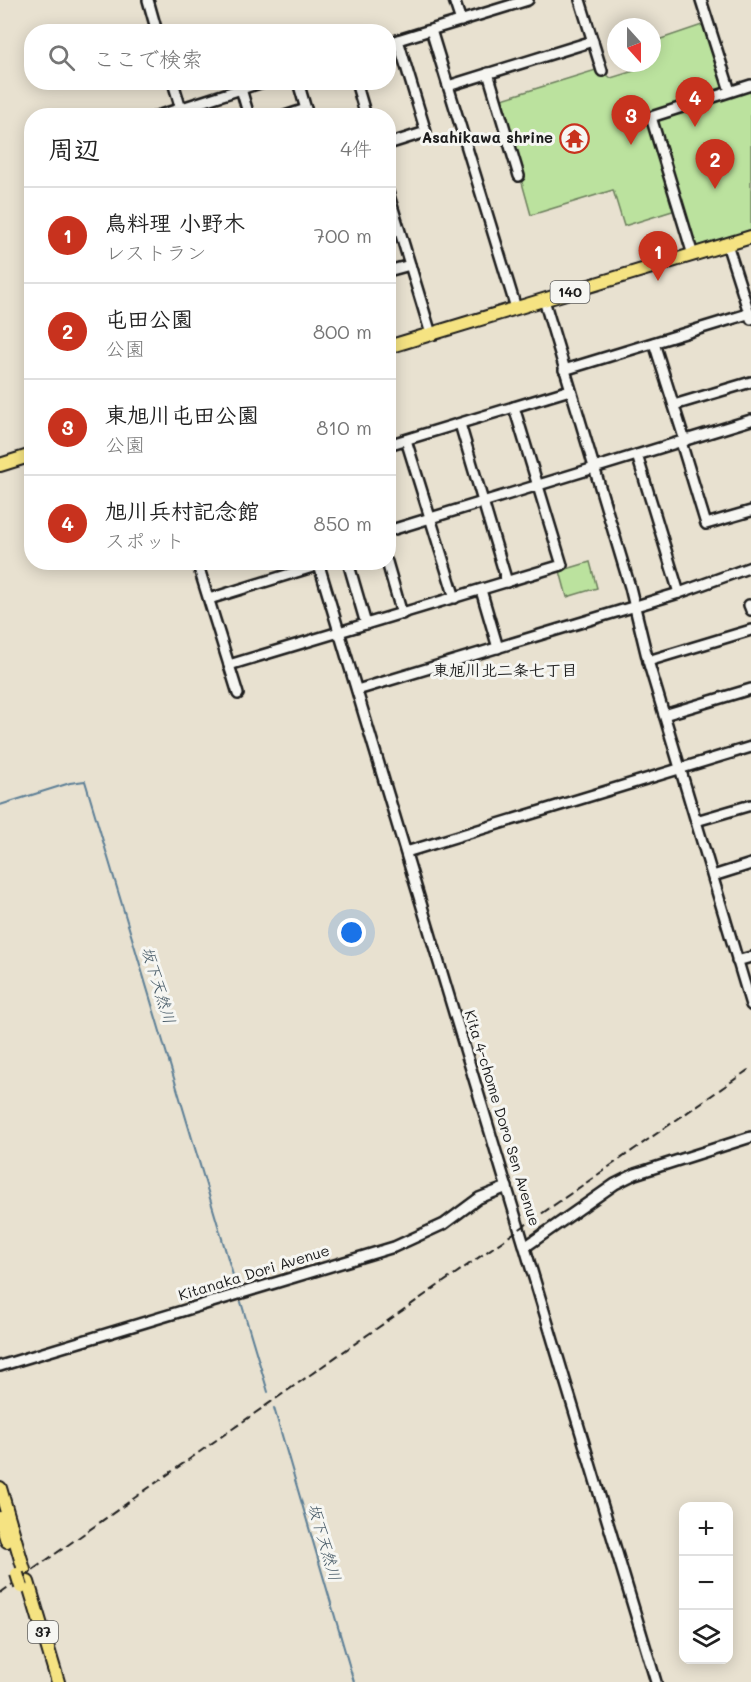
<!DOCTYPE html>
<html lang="ja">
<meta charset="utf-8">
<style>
body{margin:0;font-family:Mali,"Klee One",sans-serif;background:#f6f6f6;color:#222}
.controls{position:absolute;right:18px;bottom:18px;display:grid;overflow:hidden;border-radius:12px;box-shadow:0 3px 15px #0003}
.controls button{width:54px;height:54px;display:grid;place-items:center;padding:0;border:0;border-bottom:2px solid #e0e0e0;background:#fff;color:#222;font:30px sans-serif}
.compass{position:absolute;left:607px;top:18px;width:54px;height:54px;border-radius:50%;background:#fff;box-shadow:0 3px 15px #0003;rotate:159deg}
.you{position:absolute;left:352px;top:933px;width:21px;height:21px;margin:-15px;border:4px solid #fff;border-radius:50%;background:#1a73e8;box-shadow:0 0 0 9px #1a73e833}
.badge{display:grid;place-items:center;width:39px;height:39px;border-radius:50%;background:#c8321e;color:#fff;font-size:20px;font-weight:700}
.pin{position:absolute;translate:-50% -50px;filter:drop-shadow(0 2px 3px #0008)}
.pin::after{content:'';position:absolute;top:32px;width:21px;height:18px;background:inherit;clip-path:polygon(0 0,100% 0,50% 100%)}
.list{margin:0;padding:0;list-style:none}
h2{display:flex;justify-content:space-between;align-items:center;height:78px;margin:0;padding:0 24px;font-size:26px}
h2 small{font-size:20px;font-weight:400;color:#767676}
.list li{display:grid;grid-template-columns:39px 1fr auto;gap:18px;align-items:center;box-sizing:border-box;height:96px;padding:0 24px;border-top:2px solid #e0e0e0}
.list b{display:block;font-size:22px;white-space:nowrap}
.list p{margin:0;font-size:20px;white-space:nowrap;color:#767676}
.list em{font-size:20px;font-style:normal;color:#767676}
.icon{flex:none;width:33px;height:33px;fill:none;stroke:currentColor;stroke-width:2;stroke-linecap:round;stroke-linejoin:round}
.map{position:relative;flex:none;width:751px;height:1682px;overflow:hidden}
.search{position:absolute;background:#fff;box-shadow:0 3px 15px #0003;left:24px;top:24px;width:372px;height:66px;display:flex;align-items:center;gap:15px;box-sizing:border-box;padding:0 21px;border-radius:24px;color:#767676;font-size:22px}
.panel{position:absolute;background:#fff;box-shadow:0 3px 15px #0003;left:24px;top:108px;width:372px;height:462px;border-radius:24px}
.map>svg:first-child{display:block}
.green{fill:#bbe29e;stroke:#6c7f5d;stroke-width:1.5}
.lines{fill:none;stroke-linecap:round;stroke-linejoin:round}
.stream{stroke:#5d7f96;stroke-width:2}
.minor-casing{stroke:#1c1c1c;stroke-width:14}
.major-casing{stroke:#1c1c1c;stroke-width:16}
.minor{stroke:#f6f6f2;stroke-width:9}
.major{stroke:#f5e382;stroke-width:12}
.rail{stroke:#1c1c1c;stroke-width:2;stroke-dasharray:9 4.5;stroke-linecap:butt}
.major-bridge-casing{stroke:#1c1c1c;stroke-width:16;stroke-linecap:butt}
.major-bridge{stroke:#f5e382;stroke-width:12}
.labels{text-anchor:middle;stroke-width:6;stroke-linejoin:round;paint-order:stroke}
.shield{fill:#f6f6f2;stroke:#5d5d5c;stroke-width:1.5}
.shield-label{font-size:14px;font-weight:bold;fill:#1c1c1c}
.poi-label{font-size:15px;font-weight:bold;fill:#1c1c1c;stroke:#f6f6f2;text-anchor:end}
.street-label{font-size:15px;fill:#1c1c1c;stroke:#f6f6f2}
.neighbourhood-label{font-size:16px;font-weight:bold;fill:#1c1c1c;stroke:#f6f6f2}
.water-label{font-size:16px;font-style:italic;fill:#425663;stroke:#f6f6f2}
</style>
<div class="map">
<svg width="751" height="1682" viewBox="0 0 751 1682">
<rect width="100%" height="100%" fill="#e8e1d0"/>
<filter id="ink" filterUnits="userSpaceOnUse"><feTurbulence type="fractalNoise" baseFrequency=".0167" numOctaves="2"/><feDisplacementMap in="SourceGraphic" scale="12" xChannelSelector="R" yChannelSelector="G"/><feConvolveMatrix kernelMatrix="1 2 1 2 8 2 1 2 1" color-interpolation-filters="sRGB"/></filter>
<g filter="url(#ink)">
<g class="green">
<path d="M708,23l22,68 21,-6v152l-58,18 -14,-46 -55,17 -11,-36 -82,25 -32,-115 100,-31 12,9 36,-11 1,-4h4v-21z"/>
<path d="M590,562l7,26 -30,9 -7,-26z"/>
</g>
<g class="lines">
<g class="stream">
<path d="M0,805l70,-22 15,-2 150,501"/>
<path d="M241,1302l27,90"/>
<path d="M274,1408l80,274"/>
</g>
<defs>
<g id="minor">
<path d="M148,0l9,32"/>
<path d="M454,0l7,21"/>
<path d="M580,0l22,71"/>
<path d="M701,0l29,91"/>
<path d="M431,30l85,278"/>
<path d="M388,43l140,-43"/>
<path d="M488,73l31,103"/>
<path d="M173,82l10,34"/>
<path d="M239,82l10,34"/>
<path d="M298,82l10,34"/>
<path d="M356,82l10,34"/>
<path d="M448,86l145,-45"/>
<path d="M157,116l106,-34"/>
<path d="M285,116l21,-7"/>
<path d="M388,144l38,-12 -28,-92"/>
<path d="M388,192l43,142"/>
<path d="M727,244l24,75"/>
<path d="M693,255l-42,-138 100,-32"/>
<path d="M388,271l22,-6"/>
<path d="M544,300l86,287 18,74 103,344"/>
<path d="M654,343l31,98"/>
<path d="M564,370l187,-57"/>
<path d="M674,405l77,-23"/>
<path d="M460,424l47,158"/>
<path d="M406,440l49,158"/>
<path d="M681,442l25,82 45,-13"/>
<path d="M388,445l182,-55"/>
<path d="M637,455l42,138"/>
<path d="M388,531l363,-111"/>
<path d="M197,562l41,132"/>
<path d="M318,562l338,1120"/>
<path d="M348,562l18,62"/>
<path d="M387,562l15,52"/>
<path d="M481,590l17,58"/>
<path d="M209,599l110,-34"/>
<path d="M749,605l2,5"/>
<path d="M648,661l103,-31"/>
<path d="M229,665l333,-100 -48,-158"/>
<path d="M357,690l322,-97 72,-26"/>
<path d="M664,715l87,-26"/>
<path d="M696,821l55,-16"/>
<path d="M406,852l345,-105"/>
<path d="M713,876l38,-12"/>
<path d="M737,961l14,-4"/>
<path d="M525,1247l90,-63 20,-10 116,-37"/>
<path d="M0,1366l394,-119 50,-23 35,-26 28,-11"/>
</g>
<g id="major">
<path d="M388,347l363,-110"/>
<path d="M0,465l32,-10"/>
<path d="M0,1488l24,82"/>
<path d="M0,1518l7,23"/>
<path d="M28,1582l30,100"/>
</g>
</defs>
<use href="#minor" class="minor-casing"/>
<use href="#major" class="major-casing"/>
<use href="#minor" class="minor"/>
<use href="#major" class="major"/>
<path class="rail" d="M0,1593l215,-152 536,-373"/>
<defs>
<path id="major-bridge" d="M17,1574l4,13"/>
</defs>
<use href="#major-bridge" class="major-bridge-casing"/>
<use href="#major-bridge" class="major-bridge"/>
</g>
</g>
<defs>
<symbol id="temple-ring" viewBox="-11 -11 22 22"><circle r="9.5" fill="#f6f6f2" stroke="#c8321e" stroke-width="1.5"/><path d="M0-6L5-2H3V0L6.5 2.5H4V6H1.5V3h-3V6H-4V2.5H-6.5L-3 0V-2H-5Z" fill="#c8321e"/></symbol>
</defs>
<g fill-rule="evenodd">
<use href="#temple-ring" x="558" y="122" width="33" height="33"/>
</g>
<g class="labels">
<g class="shield">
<rect x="550.5" y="281" width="39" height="22" rx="4.5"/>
<rect x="28" y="1621" width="30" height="22" rx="4.5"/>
</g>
<g class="shield-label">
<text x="570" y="297">140</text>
<text x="43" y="1637">37</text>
</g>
<g class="poi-label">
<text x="553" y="143">Asahikawa shrine</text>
</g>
<g class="street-label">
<text transform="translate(502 1118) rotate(73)" y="5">Kita 4-chome Doro Sen Avenue</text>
<text transform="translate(254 1273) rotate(-17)" y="5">Kitanaka Dori Avenue</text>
</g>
<g class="neighbourhood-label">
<text x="505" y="676">東旭川北二条七丁目</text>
</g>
<g class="water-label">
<text transform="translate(159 985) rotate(73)" y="6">坂下天然川</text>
<text transform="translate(325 1542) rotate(74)" y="6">坂下天然川</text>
</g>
</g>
</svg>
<div class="controls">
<button>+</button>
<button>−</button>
<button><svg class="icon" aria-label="layers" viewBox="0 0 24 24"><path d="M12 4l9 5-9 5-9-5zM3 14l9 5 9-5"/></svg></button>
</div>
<svg class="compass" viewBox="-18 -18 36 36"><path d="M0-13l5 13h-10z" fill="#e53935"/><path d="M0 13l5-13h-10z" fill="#767676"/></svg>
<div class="you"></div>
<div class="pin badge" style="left:658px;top:281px">1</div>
<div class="pin badge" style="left:715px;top:189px">2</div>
<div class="pin badge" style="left:631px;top:145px">3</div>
<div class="pin badge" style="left:695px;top:127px">4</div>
<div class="search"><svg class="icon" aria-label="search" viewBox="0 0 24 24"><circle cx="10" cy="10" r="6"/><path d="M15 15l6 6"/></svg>ここで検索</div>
<section class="panel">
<h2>周辺<small>4件</small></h2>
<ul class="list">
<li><span class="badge">1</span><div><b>鳥料理 小野木</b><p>レストラン</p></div><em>700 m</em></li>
<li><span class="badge">2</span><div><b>屯田公園</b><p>公園</p></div><em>800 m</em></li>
<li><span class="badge">3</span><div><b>東旭川屯田公園</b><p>公園</p></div><em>810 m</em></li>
<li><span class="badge">4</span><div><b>旭川兵村記念館</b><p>スポット</p></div><em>850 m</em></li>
</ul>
</section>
</div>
